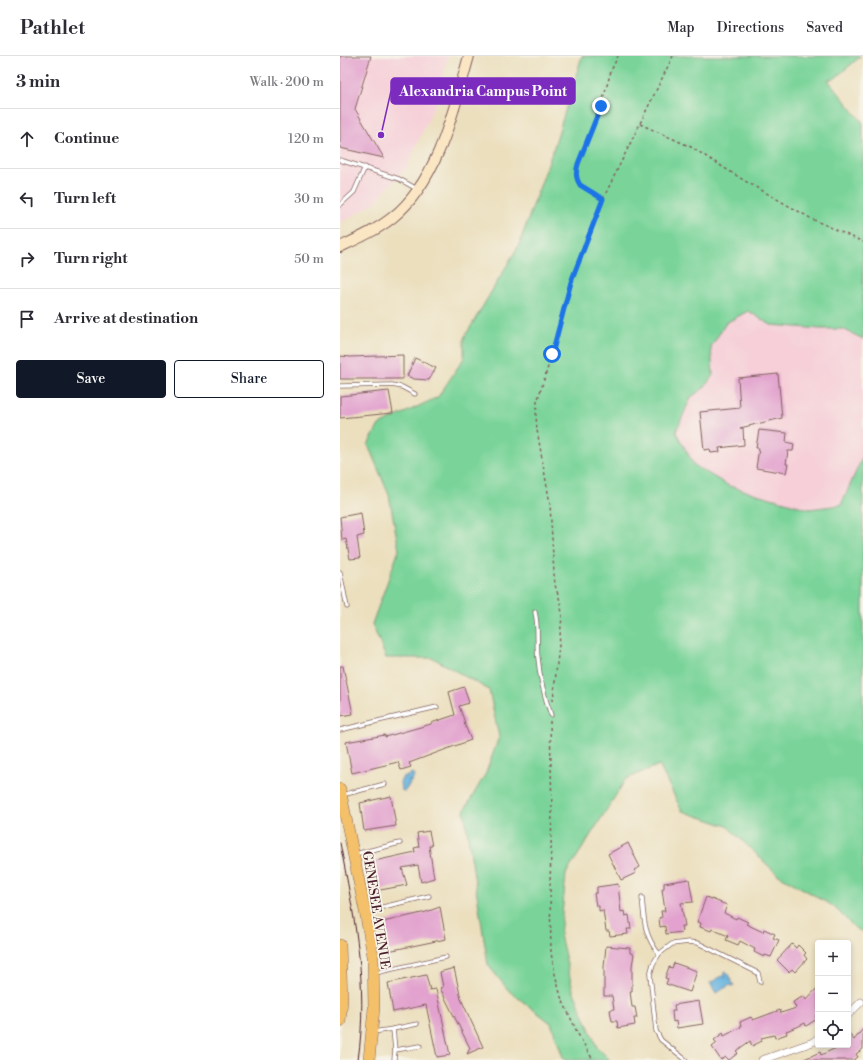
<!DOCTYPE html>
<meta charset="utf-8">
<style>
body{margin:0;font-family:"Libre Bodoni",serif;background:#f7f7f7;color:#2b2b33}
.controls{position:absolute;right:12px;bottom:12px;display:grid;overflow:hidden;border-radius:4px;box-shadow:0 2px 6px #0003}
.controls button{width:36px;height:36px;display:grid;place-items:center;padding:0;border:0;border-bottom:1px solid #e1e1e2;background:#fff;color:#2b2b33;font:20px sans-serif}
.stop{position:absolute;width:12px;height:12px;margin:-9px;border:3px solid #1a73e8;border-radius:50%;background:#fff}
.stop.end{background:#1a73e8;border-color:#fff;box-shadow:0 1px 4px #0008}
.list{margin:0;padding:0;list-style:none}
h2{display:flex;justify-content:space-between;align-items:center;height:52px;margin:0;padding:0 16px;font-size:17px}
h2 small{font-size:13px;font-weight:400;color:#7c7c81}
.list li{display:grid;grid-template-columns:26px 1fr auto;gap:12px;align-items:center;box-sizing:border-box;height:60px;padding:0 16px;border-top:1px solid #e1e1e2}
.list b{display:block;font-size:15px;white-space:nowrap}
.list em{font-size:13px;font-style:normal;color:#7c7c81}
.actions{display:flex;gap:8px;padding:12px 16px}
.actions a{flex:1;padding:9px 0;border:1px solid #111827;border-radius:4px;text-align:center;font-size:14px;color:#111827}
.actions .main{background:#111827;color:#fff}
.icon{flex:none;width:22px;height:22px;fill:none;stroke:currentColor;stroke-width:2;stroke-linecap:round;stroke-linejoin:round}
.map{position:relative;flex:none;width:523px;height:1004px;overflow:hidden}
header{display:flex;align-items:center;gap:24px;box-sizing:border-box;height:56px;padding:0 20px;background:#fff;border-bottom:1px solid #e1e1e2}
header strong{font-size:19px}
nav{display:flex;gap:22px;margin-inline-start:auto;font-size:14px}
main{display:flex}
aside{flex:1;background:#fff}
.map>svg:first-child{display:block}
.built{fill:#f6cfd8}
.green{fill:#7ad49a;stroke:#627a62}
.water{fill:url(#water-ripples);stroke:#576884}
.building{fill:#e2a1ce}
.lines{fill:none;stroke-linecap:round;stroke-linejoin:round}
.lane-casing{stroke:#82625e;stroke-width:5}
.street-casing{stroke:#82625e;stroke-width:8}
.secondary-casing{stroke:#82625e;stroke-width:12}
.primary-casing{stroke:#82625e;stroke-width:12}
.path{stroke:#82625e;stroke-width:1.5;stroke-dasharray:3 3;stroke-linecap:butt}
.lane{stroke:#fff;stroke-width:3.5}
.street{stroke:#fff;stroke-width:7}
.secondary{stroke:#fbe6c4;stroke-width:10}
.primary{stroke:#f4c16b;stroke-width:11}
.tram{stroke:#4a1f2b;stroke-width:1}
.route{stroke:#1a73e8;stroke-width:5}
.labels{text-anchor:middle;stroke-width:3.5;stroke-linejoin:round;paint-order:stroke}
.street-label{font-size:13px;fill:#4a1f2b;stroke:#f7f3e8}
.leader{fill:none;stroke:#7b2cbf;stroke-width:1.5}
.callout-dot{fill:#7b2cbf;stroke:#f7f3e8;stroke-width:1.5}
.callout{fill:#7b2cbf;stroke:#7b2cbf;stroke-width:1.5}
.callout-label{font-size:14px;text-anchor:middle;font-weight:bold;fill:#fff}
</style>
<header>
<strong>Pathlet</strong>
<nav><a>Map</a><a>Directions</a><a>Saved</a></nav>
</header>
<main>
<aside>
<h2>3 min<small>Walk · 200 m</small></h2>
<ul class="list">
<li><svg class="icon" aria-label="ahead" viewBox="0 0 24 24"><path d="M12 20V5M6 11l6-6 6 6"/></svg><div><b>Continue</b></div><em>120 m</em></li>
<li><svg class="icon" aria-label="left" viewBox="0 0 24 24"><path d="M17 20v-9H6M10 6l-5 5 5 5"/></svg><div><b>Turn left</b></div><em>30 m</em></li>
<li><svg class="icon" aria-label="right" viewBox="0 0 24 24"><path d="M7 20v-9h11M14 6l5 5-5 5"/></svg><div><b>Turn right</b></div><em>50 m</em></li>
<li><svg class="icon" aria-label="arrive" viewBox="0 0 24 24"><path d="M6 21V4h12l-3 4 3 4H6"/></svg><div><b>Arrive at destination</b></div></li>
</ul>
<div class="actions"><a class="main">Save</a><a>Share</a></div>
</aside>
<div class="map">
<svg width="523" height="1004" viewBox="0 0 523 1004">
<defs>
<pattern id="water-ripples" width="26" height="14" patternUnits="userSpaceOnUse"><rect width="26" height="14" fill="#64b2de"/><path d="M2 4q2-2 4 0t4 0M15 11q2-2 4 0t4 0" fill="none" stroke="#5490b4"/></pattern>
</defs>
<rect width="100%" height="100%" fill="#f7f3e8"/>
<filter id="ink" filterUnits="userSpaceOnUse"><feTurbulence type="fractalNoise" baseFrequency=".025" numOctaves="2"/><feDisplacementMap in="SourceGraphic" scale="8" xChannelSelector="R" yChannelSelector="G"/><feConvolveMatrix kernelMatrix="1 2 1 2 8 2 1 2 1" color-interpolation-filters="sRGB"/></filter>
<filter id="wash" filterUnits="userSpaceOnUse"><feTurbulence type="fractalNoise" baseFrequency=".012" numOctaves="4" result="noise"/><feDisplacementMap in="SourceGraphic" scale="16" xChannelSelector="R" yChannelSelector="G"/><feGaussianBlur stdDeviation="0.9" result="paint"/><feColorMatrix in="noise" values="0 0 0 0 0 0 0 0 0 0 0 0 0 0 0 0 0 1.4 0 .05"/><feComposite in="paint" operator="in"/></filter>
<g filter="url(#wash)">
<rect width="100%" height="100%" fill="#ebdfbe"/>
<g class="built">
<path d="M0,0h108l-13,48 -28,63 -34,37 -33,19z"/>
<path d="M399,239l124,31v162l-25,37 -62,3 -125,-81z"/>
</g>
<path class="green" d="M242,0h279l-27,23 -6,1 35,43v216l-20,-10h-22l-50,-4 -23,-14 -22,12 -15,24 2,28 -9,13 -13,9 -15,35 18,33 35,21 80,23 32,-4 22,-49v476l-8,-4 -22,-22 -56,-32 -50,-48 -45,-15 -23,-46 -33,14 -60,95 -6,61 13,55 24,57 13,13h-46l-13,-37 -42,-32 -21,-26 -24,-154 22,-38 13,-36 -10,-47 -56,-32h-47l-14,-34 27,-74 -10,-55 -21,-50 11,-20 59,-28 26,-39v-20l55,-93 35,-98z"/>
<g class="water">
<path d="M71,717l4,2 -10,16 -4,-1 -1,-8 3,-5 6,-1z"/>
<path d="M386,915l8,14 -2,1 -2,-1 -14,8 -6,-10 14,-8v-3z"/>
</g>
<g id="blocks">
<g class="building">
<path d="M0,0h31l-16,53 29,49 -44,-10z"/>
<path d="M63,299v24h-63v-23l11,1z"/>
<path d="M75,302l21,10 -7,12 -15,-1 -7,-3z"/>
<path d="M438,318l4,44 -42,10h3l1,17 -25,3 1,4 -9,1 -1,-4 -6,1 -4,-38 40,-4 -2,-30z"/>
<path d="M49,335l4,22 -53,5v-22z"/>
<path d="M419,374l28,3 -1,9 8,2 -1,7h-5l-2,13h2l-2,9 -30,-5 3,-20h-3z"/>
<path d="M21,457l3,22 -7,2 3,21 -10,1 -4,-20 -4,1 -2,-23z"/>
<path d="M0,610h3l10,48 -13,2z"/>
<path d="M124,631l5,16 -10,3 6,17h-1l7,17 -62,23 2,4 -10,3 -3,-8 -46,11 -6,-31 39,-7v2l46,-13v-1l24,-8 -6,-23z"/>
<path d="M51,740l5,30 -32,5 -4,-28z"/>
<path d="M89,775l3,15h-3l5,32 -13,4 -3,-17 -16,3 5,17 -32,6 -5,-29 45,-10 -1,-4 5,-1 -2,-14z"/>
<path d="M288,787l12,24 -6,3 2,3 -15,7 -13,-26z"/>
<path d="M349,823l4,23 -12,1 4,23h-4l1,6 -16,2 -1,-8 -5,1 -1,-9 3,-1 -1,-6h4l-3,-22 2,-1v-5z"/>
<path d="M278,828l3,28 3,-1 1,5 4,-1 2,14h-4l1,5 -18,2 -1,-5h-3l-3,-21 -4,1v-5h-3l-2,-13h3v-6z"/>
<path d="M366,841l21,8 -3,8 12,6 1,-2 11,5 -2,2 17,8 1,-3 11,5 -2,4 6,2 -8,17 -6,-2 -1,2 -10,-5 1,-3 -15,-8 -2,4 -12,-5 2,-4 -16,-7 -1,2 -11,-4 1,-4 -4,-1z"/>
<path d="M100,851l6,32 -58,12 -3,-10 3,-1 -5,-18 43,-10z"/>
<path d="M452,888l4,4 2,-3 8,8 -2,2 3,4 -12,13 -3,-3 -3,3 -12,-12z"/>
<path d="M266,890l24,2v5l4,1 -2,12v25h-2l2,16h3l2,11h-3l1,7 -17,3 -1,-7h-5l-2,-11 4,-1 -2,-13h-8v-29z"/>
<path d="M334,907l23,8 -7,21 -24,-8 2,-5 -3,-1 4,-11 3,1z"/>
<path d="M114,912l7,31 22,48 -16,7 3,-6 -30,-60 3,-1 -3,-15z"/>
<path d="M86,919l4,15 6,-1 14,66 -13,2 -11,-52 -33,7 -5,-29z"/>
<path d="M478,931v27l-3,2 2,3 -11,7 -1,-3 -8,4 -11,4 1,3 -12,4 -1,-3 -13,3 1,3 -10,5 -2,-5 -14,10 2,2 -9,7 -3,-3 -5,3 -9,-13 5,-4 -3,-3 9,-7 1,3 17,-9 -1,-5 11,-5 2,3 27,-10 1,3 15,-5 -3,-6 11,-6 2,4z"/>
<path d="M359,945l4,23 -26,4 -1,-7 -3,1 -1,-11h3l-1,-6z"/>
<path d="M523,973v20l-7,5 2,3 -4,3h-52l18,-8 1,3 15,-7 -2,-3h14v-13l6,8z"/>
</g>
</g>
</g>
<g filter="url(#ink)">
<use href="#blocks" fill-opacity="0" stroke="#82625e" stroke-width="1"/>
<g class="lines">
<defs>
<g id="lane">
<path d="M0,104l59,19 18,10"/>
<path d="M0,149l14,-13 11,-25"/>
<path d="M0,330l52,-1 10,2 13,7"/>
<path d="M0,516l7,35"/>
<path d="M195,556c4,16 1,31 3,46 2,22 6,38 13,57"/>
<path d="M0,674l97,-23"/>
<path d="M2,739l43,-11"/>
<path d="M15,798l45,-11"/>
<path d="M302,841c2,23 2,38 17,57"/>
<path d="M26,855l63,-15"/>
<path d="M35,917l71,-16"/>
<path d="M53,973l24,-5"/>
<path d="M33,976l20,-3 2,21 -1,10"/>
<path d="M55,994l25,-4"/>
<path d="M346,1004l-25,-20 -5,-9 -6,-56 3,-11 6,-10 13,-10 17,-2 9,1 60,30 2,9"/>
</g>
<g id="street">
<path d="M508,959l13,-13"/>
<path d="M422,1004l51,-18 5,-4"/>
</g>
<path id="secondary" d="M0,191c19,-9 37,-17 53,-30 45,-36 61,-108 76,-161"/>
<g id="primary">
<path d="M0,733l25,122 8,45 1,52 -5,52"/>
<path d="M0,889l2,55 -2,21"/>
</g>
</defs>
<use href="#lane" class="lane-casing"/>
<use href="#street" class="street-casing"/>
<use href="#secondary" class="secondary-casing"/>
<use href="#primary" class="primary-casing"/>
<g class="path">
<path d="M300,68l51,23 54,34 67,38 51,23"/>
<path d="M263,143l-23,-14c-5,-8 -4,-13 -2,-22l23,-56 10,-36 7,-15"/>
<path d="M213,645l9,-84 -1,-13 -6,-19 -1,-11 -4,-70 -13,-74 -1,-15 1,-13 15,-48 19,-72 32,-83 70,-143"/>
<path d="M210,665l2,90 -2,75 1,67 4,21 6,23 17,37 15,26"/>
</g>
<use href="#lane" class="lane"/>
<use href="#street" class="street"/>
<use href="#secondary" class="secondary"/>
<use href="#primary" class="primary"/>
<path class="tram" d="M0,787c14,73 29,141 18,217"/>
</g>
</g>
<g class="lines" filter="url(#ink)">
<path class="route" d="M212,298l19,-72 32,-83 -23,-14c-5,-8 -4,-13 -2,-21l23,-58"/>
</g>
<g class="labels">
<g class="street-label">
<text transform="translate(37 854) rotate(81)" y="5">GENESEE AVENUE</text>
</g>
</g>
<path class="leader" d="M41 79L51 35"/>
<circle class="callout-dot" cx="41" cy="79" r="4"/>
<rect class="callout" x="51" y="22" width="184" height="26" rx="4"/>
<g class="callout-label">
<text x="143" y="40">Alexandria Campus Point</text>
</g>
</svg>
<div class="controls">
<button>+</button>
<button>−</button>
<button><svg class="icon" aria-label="locate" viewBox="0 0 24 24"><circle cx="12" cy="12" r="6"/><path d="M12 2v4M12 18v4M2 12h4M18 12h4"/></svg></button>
</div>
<div class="stop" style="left:212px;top:298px"></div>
<div class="stop end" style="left:261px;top:50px"></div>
</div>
</main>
